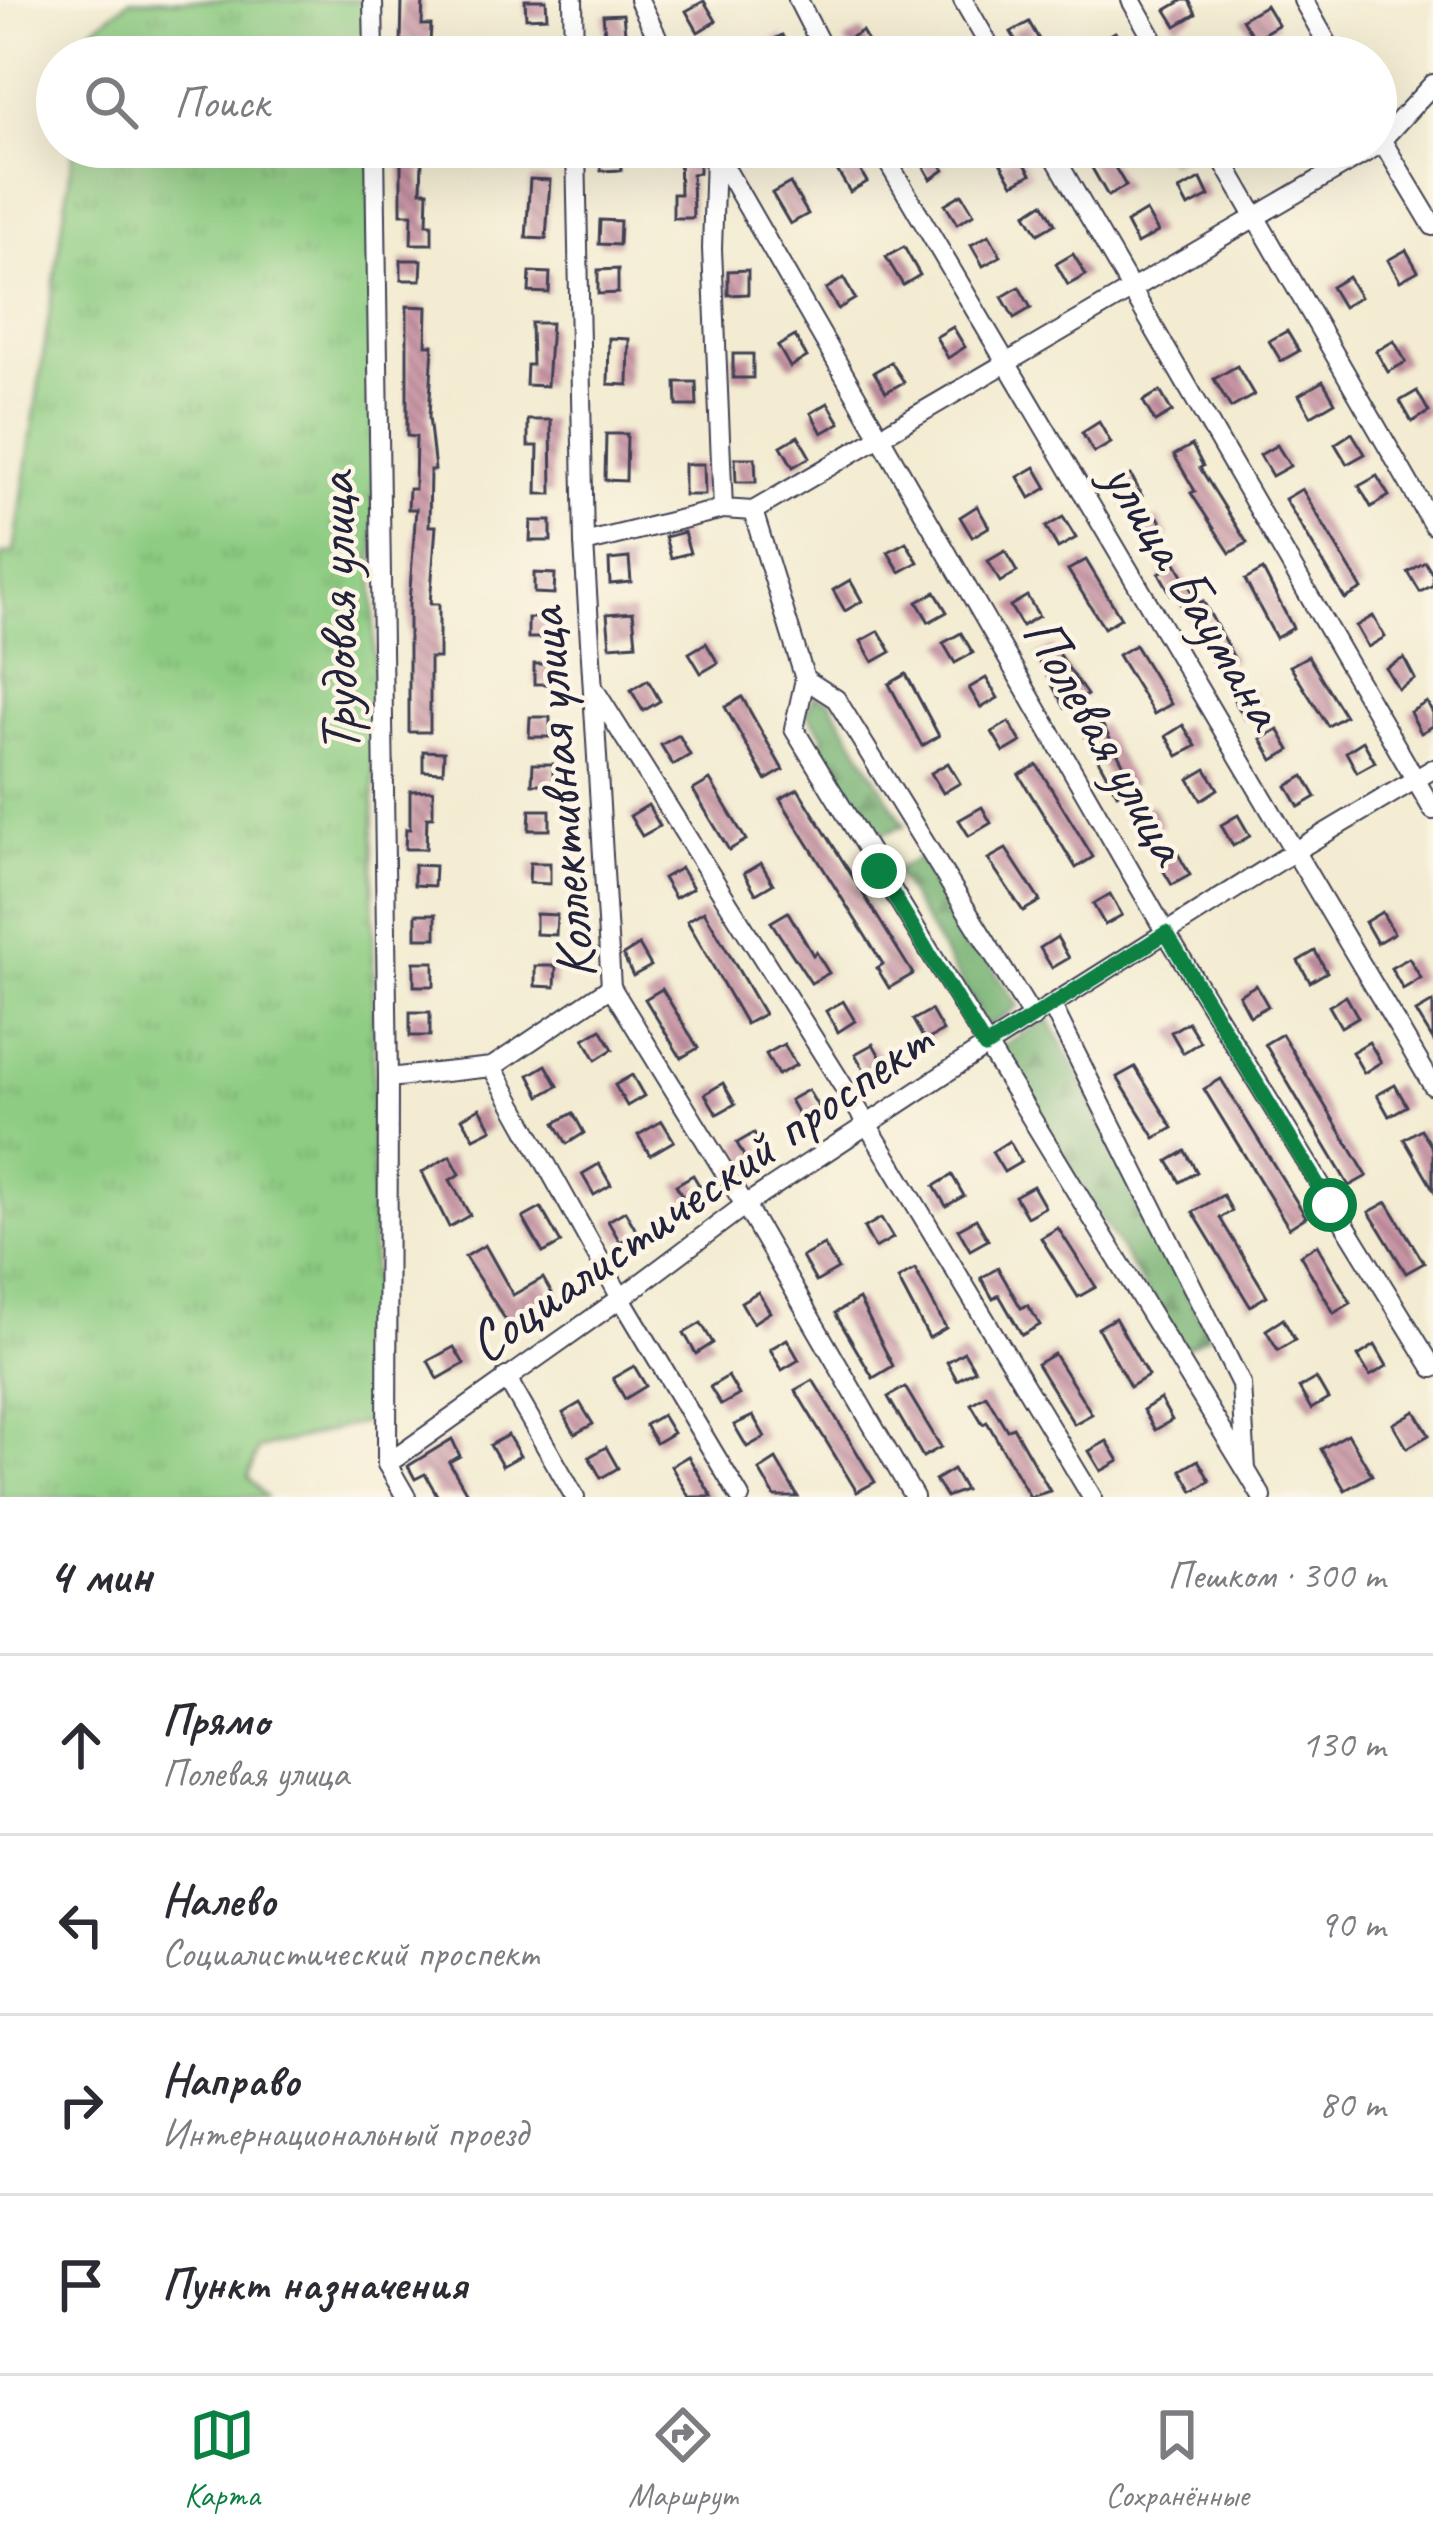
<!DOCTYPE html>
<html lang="ru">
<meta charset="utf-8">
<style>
body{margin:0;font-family:Caveat,sans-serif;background:#f7f7f7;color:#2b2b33}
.stop{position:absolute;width:36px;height:36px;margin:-27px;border:9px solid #0b8043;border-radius:50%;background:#fff}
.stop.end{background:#0b8043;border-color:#fff;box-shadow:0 3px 12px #0008}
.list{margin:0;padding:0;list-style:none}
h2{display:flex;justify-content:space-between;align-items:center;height:156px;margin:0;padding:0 48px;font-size:51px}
h2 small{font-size:39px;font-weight:400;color:#7c7c81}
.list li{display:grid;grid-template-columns:78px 1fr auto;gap:36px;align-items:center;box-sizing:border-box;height:180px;padding:0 48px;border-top:3px solid #e1e1e2}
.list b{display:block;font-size:45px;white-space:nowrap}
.list p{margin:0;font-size:39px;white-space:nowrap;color:#7c7c81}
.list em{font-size:39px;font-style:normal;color:#7c7c81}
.icon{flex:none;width:66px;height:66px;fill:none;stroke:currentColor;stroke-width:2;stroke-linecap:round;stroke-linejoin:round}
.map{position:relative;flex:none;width:1433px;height:1497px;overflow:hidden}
.search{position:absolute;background:#fff;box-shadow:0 12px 48px #0002;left:36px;right:36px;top:36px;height:132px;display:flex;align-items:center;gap:30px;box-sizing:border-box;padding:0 42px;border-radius:66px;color:#7c7c81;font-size:45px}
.sheet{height:876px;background:#fff}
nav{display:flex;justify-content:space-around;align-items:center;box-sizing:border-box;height:168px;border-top:3px solid #e1e1e2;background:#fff;font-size:33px;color:#7c7c81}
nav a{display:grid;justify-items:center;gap:6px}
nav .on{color:#0b8043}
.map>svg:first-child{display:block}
.grass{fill:url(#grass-tufts);stroke:#58775e;stroke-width:3}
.forest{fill:url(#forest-firs);stroke:#4a6956;stroke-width:3}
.building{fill:url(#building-back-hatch)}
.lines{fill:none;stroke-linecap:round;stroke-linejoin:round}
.minor-casing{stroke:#414052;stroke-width:22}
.minor{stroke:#fff;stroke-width:18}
.route{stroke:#0b8043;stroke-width:15}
.labels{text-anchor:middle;stroke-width:9;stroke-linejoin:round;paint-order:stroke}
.street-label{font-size:57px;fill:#22223b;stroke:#fcf5e5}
</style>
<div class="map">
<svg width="1433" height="1497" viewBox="0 0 1433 1497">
<defs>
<pattern id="grass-tufts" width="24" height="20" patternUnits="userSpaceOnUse" patternTransform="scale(3)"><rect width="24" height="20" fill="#8dcc82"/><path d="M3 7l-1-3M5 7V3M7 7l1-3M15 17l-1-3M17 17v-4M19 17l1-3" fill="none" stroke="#79af71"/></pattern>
<pattern id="forest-firs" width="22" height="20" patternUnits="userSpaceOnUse" patternTransform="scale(3)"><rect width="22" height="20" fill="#72b070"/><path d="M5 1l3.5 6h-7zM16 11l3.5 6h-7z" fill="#5d8f5d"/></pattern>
<pattern id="building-back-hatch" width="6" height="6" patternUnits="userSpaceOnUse" patternTransform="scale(3)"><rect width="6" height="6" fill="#c894a4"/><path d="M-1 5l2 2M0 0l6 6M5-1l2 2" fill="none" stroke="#a27887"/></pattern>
</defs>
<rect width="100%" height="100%" fill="#fcf5e5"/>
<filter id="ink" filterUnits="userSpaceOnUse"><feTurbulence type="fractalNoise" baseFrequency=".00833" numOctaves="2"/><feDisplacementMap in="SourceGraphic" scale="24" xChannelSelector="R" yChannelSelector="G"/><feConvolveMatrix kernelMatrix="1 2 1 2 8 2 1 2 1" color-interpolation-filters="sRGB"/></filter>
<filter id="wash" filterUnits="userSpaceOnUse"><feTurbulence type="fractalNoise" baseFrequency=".004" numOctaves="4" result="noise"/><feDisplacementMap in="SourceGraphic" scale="48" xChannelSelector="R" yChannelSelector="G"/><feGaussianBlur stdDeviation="2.7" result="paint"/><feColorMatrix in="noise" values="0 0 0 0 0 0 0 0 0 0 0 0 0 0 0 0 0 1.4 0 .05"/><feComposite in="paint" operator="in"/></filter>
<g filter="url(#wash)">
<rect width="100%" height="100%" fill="#f3ecd2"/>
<g class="grass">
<path d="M130,0h240l4,57h-287l4,-27z"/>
<path d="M74,147h300l-1,1273 -115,29 -10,28 18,20h-266v-942l14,-3z"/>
</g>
<g class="forest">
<path d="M815,695l16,7 74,124 -25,9 -62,-90 7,-9 -19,-23z"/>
<path d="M922,857l96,149 -30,21 -94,-157z"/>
<path d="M1049,1018l160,317 -27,15 -184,-301z"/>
</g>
<g id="blocks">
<g class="building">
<path d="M402,0h21l-1,25h9l-1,20 -29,-1z"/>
<path d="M525,0h21l1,17 -21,1z"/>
<path d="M1183,0h6l7,14 -20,12 -10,-16z"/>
<path d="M704,1l12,20 -18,11 -12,-21z"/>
<path d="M1266,5l12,20 -24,14 -12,-20z"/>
<path d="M623,14l3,28 -20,2 -3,-29z"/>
<path d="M1029,22l12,21 -18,10 -12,-21z"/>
<path d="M862,31l8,15 -17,10 -9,-15z"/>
<path d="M1115,32l13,25h-27l-7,-13z"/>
<path d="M782,35l13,22h-24l-7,-12z"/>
<path d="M599,147h21l1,23 -20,1z"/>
<path d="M931,147l13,23 -13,9 -15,-25z"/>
<path d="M1080,147h23l23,39 -18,10z"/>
<path d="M1161,147h37l-29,16z"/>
<path d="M699,149v24l-7,1 1,44h-20v-24h7l-1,-44z"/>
<path d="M848,149l19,33 -17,10 -19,-32z"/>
<path d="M1019,154l12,20 -18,10 -12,-20z"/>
<path d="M401,159l21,1 -1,31h7l-1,33h5v20h-21l1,-30h-11z"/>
<path d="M530,179l20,1 -4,59 -20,-1z"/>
<path d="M1201,179l8,17 -21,11 -9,-17z"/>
<path d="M790,183l18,31 -18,10 -18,-31z"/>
<path d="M962,194l12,20 -17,10 -12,-20z"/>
<path d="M1043,203l12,21 -17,10 -12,-20z"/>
<path d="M1146,211l12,21 -21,12 -11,-21z"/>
<path d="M600,220l20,1 -1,24 -20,-1z"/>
<path d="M989,235l12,21 -18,10 -12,-21z"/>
<path d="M904,247l16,28 -17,10 -17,-28z"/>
<path d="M1406,250l12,21 -18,10 -12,-21z"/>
<path d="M1073,254l13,21 -18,10 -12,-21z"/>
<path d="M401,260h21l-1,20h-20z"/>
<path d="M618,269v24l-20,1v-24z"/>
<path d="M748,270v24l-20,1v-24z"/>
<path d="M530,272l20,1 -1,20 -20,-1z"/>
<path d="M1348,277l12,20 -17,10 -12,-20z"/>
<path d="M844,278l11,21 -17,10 -12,-20z"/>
<path d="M1019,287l12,21 -17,10 -12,-21z"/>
<path d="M407,306l20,1 -1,38h7l-4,72 6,53h-5l-1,56h7l-6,78h9v54h-9v74h-21v-129l7,-94h-8l1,-20h6l1,-52 -9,-1z"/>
<path d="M531,323h20l-4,63 -21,-1 1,-20h5z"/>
<path d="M953,327l12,20 -17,11 -12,-21z"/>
<path d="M1287,331l12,20 -18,10 -12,-20z"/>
<path d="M795,336l12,21 -17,10 -12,-21z"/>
<path d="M609,338l20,1 -1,46 -20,-1z"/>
<path d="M1394,341l12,21 -18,10 -12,-21z"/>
<rect x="733" y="354" width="20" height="24"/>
<path d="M891,362l13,20 -18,10 -12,-20z"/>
<path d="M1237,366l17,29 -23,13 -17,-29z"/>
<path d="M1323,381l12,21 -24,14 -12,-21z"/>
<path d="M676,382h20l1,24h-20z"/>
<path d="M1160,391l12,21 -17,10 -12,-21z"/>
<path d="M1417,391l12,21 -17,10 -12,-21z"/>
<path d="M828,403l12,20 -18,10 -11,-20z"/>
<path d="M528,420h23l1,74h-15l1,-48h-10z"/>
<path d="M1099,422l12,21 -17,10 -12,-20z"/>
<path d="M1352,433l13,21 -18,10 -12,-20z"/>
<path d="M606,434h21l-1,47 -21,-1z"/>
<path d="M798,436l12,21 -17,10 -12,-21z"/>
<path d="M1192,445l11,21 -3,2 47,75 -17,10 -39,-60 4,-2 -21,-36z"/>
<path d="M1277,445l13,21 -18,10 -12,-21z"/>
<path d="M735,458h20l1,24h-20z"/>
<path d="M684,464h20l1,31h-21z"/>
<path d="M1035,467l12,21 -17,10 -12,-21z"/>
<path d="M1131,475l11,21 -17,10 -12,-21z"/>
<path d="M1377,476l12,20 -18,11 -12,-21z"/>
<path d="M1302,489l60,100 -17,10 -60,-100z"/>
<path d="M977,506l12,21 -17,10 -12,-20z"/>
<path d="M1063,517l13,21 -18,10 -12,-21z"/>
<path d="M1158,517l11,20 -17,10 -11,-20z"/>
<path d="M531,521h20v20h-21z"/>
<path d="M684,532l6,21 -19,5 -6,-21z"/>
<path d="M906,542l12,20 -18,10 -12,-20z"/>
<path d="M1005,551l12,21 -17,10 -12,-21z"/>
<path d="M629,558l2,24 -21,2 -1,-24z"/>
<path d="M1086,560l35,58 -17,10 -36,-58z"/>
<path d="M1425,562l8,13v10l-13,7 -12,-20z"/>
<path d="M1176,563l23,40 4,-2 32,59 -18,10 -43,-78 -3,2 -12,-21z"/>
<path d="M1263,570l30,58 -17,10 -31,-58z"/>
<path d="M534,573l21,1 -1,20 -20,-1z"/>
<path d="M850,580l12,21 -17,10 -12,-21z"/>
<path d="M935,592l12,20 -18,10 -12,-20z"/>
<path d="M1027,596l12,20 -17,10 -12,-20z"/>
<path d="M633,612l3,32 -26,2 -3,-32z"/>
<path d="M1373,616l12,21 -17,10 -12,-21z"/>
<path d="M528,618h21l-1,20h-20z"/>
<path d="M879,631l12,21 -18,10 -12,-21z"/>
<path d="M961,633l12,20 -18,10 -12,-20z"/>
<path d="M706,643l12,20 -17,10 -12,-20z"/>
<path d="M1135,645l36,59 -17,10 -36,-59z"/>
<path d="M1053,646l34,49 -22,13 -29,-52z"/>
<path d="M1308,656l37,60 -17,10 -38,-60z"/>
<path d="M1404,658l11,21 -17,10 -12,-21z"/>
<rect x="534" y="664" width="20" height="20"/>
<path d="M906,674l33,62 -17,10 -33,-62z"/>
<path d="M986,678l12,20 -17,10 -12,-20z"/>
<path d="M648,680l12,21 -17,10 -12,-21z"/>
<path d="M1250,688l12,21 -17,10 -12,-21z"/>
<path d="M742,697l41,73 -17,10 -41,-73z"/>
<path d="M1427,702l6,11v13l-12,7 -11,-21z"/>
<path d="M530,717h20v20h-21z"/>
<path d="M1009,722l12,20 -17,10 -12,-20z"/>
<path d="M1102,724l32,60 -17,10 -33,-60z"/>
<path d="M1183,725l13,21 -18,10 -12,-20z"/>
<path d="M1278,729l12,21 -17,10 -12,-21z"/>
<path d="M679,735l11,20 -17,10 -12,-20z"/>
<path d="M1363,741l12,21 -18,10 -11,-20z"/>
<path d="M423,751l21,1 -1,20 -20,-1z"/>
<path d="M948,763l12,20 -17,10 -12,-20z"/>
<path d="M533,764h20v20h-21z"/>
<path d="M1037,765l56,92 -17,11 -57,-93z"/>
<path d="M1206,769l12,20 -17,11 -12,-21z"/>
<path d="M1304,776l12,21 -17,10 -12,-21z"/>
<path d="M710,780l36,60 -17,10 -36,-60z"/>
<path d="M798,789l115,185 -24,14 -12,-20 6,-4 -103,-165z"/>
<path d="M433,790v27h-6l-1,32h-21l1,-20h4v-38z"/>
<path d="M1151,804l12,21 -18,10 -12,-21z"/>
<path d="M648,805l12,21 -18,10 -12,-20z"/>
<path d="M982,807l9,16 -22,13 -10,-16z"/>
<path d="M530,810h20v20h-21z"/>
<path d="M1238,815l12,21 -17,10 -12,-21z"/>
<path d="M1006,849l34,52 -17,10 -35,-52z"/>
<path d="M1178,854l12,21 -18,10 -12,-20z"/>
<path d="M530,863h20v21l-21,-1z"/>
<path d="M761,863l12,21 -17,10 -12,-21z"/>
<path d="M414,865l21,1 -1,20 -20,-1z"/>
<path d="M681,868l12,20 -18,10 -12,-20z"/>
<path d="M1110,894l12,21 -17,10 -12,-21z"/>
<path d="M704,911l60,103 -18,10 -59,-103z"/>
<path d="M788,912l25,43 3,-3 13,21 -18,10 -40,-61z"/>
<path d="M1382,912l12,21 -17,10 -12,-21z"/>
<rect x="416" y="914" width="20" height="24"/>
<path d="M536,914l21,1 -1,20 -20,-1z"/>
<path d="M1057,937l12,21 -17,10 -12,-20z"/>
<path d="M639,945l12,21 -18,10 -10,-21z"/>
<path d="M1315,951l12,21 -17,10 -12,-21z"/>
<path d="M1409,958l12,20 -18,11 -12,-21z"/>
<rect x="414" y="962" width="20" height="24"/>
<path d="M535,966h21l-1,21 -20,-1z"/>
<path d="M1256,985l12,21 -18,10 -11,-21z"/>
<path d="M662,989l36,59 -17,10 -36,-59z"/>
<path d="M1346,996l12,21 -17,10 -12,-21z"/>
<path d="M843,1001l12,20 -17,11 -12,-21z"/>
<path d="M1433,1002v38l-17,-28z"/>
<path d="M931,1010l12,21 -18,10 -12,-21z"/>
<rect x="410" y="1012" width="20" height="24"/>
<path d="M1188,1022l12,20 -17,11 -12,-21z"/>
<path d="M601,1029l12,20 -17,11 -12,-21z"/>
<path d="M1282,1034l85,142 -18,10 -84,-142z"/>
<path d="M1369,1042l12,20 -17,11 -12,-21z"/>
<path d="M784,1044l12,21 -18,10 -12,-21z"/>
<path d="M873,1044l12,21 -18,10 -12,-21z"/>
<path d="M546,1065l12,21 -18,10 -11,-21z"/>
<path d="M1135,1067l38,61 -18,10 -38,-61z"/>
<path d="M632,1075l12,21 -17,10 -12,-21z"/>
<path d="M1221,1079l85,138 -17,11 -85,-139z"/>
<path d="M723,1083l12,21 -18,10 -12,-20z"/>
<path d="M1395,1085l12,21 -18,10 -12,-21z"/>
<path d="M808,1090l12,20 -18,11 -12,-21z"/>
<path d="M480,1108l12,21 -18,9 -12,-20z"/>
<path d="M573,1113l11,20 -17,11 -12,-21z"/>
<path d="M662,1121l12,20 -24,14 -12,-20z"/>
<path d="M1421,1129l12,20v40l-29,-50z"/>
<path d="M754,1133l12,21 -18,10 -11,-21z"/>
<path d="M1009,1141l12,21 -17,10 -12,-20z"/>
<path d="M1185,1151l12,21 -17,10 -12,-21z"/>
<path d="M450,1156l10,18 -10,6 20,35 -21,12 -27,-55z"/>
<path d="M599,1164l12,21 -17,10 -12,-21z"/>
<path d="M693,1175l12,20 -17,11 -12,-21z"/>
<path d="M952,1175l12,21 -18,10 -12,-20z"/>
<path d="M1033,1186l12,21 -18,10 -12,-21z"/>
<path d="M1223,1195l9,16 -12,7 47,78 -17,10 -57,-94z"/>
<path d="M1387,1202l37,61 -18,10 -37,-61z"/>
<path d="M541,1208l20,35 -18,10 -20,-35z"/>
<path d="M625,1211l12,21 -17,10 -12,-21z"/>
<path d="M881,1218l12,20 -18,10 -11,-20z"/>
<path d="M976,1219l12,21 -18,10 -12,-21z"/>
<path d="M1058,1228l38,59 -18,10 -37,-59z"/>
<path d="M485,1245l28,50 30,-17 12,21 -46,26 -44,-68z"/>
<path d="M824,1245l14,24 -22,13 -14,-25z"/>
<path d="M1317,1245l34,58 -17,10 -34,-58z"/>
<path d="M998,1268l23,40 7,-3 12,20 -18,10 -23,-40 -6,4 -12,-21z"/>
<path d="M915,1269l31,59 -17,10 -31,-59z"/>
<path d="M758,1292l12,20 -17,11 -12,-21z"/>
<path d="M859,1299l34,67 -20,12 -38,-65z"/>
<path d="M1115,1318l33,58 -18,11 -32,-59z"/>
<path d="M1283,1319l12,21 -17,10 -12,-20z"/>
<path d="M701,1323l12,20 -17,11 -12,-21z"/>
<path d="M787,1339l12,21 -17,10 -12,-21z"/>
<path d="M1375,1345l12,21 -17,10 -12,-20z"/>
<path d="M454,1347l10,17 -26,15 -10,-18z"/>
<path d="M964,1352l11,18 -18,10 -10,-18z"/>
<path d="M1054,1354l38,60 -18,10 -37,-60z"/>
<path d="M634,1366l12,20 -21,13 -12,-21z"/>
<path d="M728,1376l11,19 -18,10 -11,-18z"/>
<path d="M1316,1378l12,21 -17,10 -12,-21z"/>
<path d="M813,1380l62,102 -18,10 -62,-102z"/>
<path d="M905,1387l36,60 -18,10 -35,-60z"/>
<path d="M986,1395l21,35 6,-3 37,64 -20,6 -43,-75 -4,2 -12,-20z"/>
<path d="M1160,1399l12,21 -17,10 -12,-20z"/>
<path d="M580,1403l13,21 -18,10 -12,-21z"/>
<path d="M1415,1411l14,24 -22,13 -14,-24z"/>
<path d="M662,1415l11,18 -17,10 -11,-18z"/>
<path d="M753,1416l12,21 -18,10 -13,-22z"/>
<path d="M1348,1434l24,41 -27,15 -24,-41z"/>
<path d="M508,1435l12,21 -18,10 -12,-21z"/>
<path d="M452,1439l8,17 -11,6 20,35h-31l-13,-23 -10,5 -7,-13z"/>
<path d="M1107,1441l12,20 -18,10 -12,-20z"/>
<path d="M606,1447l12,21 -17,10 -12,-21z"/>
<path d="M688,1456l24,41h-23l-18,-31z"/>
<path d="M776,1459l22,38h-23l-16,-27z"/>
<path d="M1198,1460l12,21 -17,10 -12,-21z"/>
<path d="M953,1469l12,21 -19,7 -11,-17z"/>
</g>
</g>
</g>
<g filter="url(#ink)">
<use href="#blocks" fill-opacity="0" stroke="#414052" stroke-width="3"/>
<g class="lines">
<defs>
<g id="minor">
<path d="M373,0l1,57"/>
<path d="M573,0l1,57"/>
<path d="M639,0l28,57"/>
<path d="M798,0l29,57"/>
<path d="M963,0l33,57"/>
<path d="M1131,0l32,57"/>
<path d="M1303,0l32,57"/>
<path d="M1376,131l57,95"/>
<path d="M1376,146l57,-62"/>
<path d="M375,147l13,931 -1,386 19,33"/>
<path d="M576,147l8,396 27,444 134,218 169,292"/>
<path d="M713,147l453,786 267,435"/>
<path d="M879,147l554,939"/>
<path d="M1049,147l384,663"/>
<path d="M1215,147l218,378"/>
<path d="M715,155l-3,94 11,260 30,2 52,168 31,20 197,319"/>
<path d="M753,511l622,-364"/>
<path d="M584,543l139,-34"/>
<path d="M805,679l-11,50 452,741"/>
<path d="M594,689l273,435 225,373"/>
<path d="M1052,1006l189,378 5,86 16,27"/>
<path d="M492,1067l119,-80"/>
<path d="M388,1078l104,-11 129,231 119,199"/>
<path d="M506,1377l69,120"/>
<path d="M387,1464l234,-166 124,-93 240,-158 310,-196 138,-82"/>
</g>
</defs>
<use href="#minor" class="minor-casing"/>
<use href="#minor" class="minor"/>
</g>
</g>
<g class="lines" filter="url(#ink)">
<path class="route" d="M879,871l106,176 181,-114 164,272"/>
</g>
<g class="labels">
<g class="street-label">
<text transform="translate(1195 594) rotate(59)" y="20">улица Баумана</text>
<text transform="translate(336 613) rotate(-91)" y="20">Трудовая улица</text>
<text transform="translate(1107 739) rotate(60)" y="20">Полевая улица</text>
<text transform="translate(559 794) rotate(-95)" y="20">Коллективная улица</text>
<text transform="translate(699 1190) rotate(-35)" y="20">Социалистический проспект</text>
</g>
</g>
</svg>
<div class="stop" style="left:1330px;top:1205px"></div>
<div class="stop end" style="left:879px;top:871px"></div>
<div class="search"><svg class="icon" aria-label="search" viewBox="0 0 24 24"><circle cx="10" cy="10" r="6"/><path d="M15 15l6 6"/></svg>Поиск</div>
</div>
<section class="sheet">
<h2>4 мин<small>Пешком · 300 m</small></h2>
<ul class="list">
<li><svg class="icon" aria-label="ahead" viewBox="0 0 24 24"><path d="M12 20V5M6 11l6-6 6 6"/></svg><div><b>Прямо</b><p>Полевая улица</p></div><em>130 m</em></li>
<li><svg class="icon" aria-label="left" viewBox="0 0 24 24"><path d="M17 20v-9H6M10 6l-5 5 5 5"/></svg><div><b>Налево</b><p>Социалистический проспект</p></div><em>90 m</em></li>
<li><svg class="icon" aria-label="right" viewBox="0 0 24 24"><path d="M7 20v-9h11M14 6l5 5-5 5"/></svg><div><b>Направо</b><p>Интернациональный проезд</p></div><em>80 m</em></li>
<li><svg class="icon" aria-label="arrive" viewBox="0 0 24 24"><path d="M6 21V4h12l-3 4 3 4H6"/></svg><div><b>Пункт назначения</b></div></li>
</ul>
</section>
<nav>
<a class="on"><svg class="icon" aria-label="map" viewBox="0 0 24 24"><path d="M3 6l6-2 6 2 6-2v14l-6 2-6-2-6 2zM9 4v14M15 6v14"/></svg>Карта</a>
<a><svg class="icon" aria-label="directions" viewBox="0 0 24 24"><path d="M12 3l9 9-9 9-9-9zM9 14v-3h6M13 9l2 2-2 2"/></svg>Маршрут</a>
<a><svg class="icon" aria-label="saved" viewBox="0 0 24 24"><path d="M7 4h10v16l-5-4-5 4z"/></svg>Сохранённые</a>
</nav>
